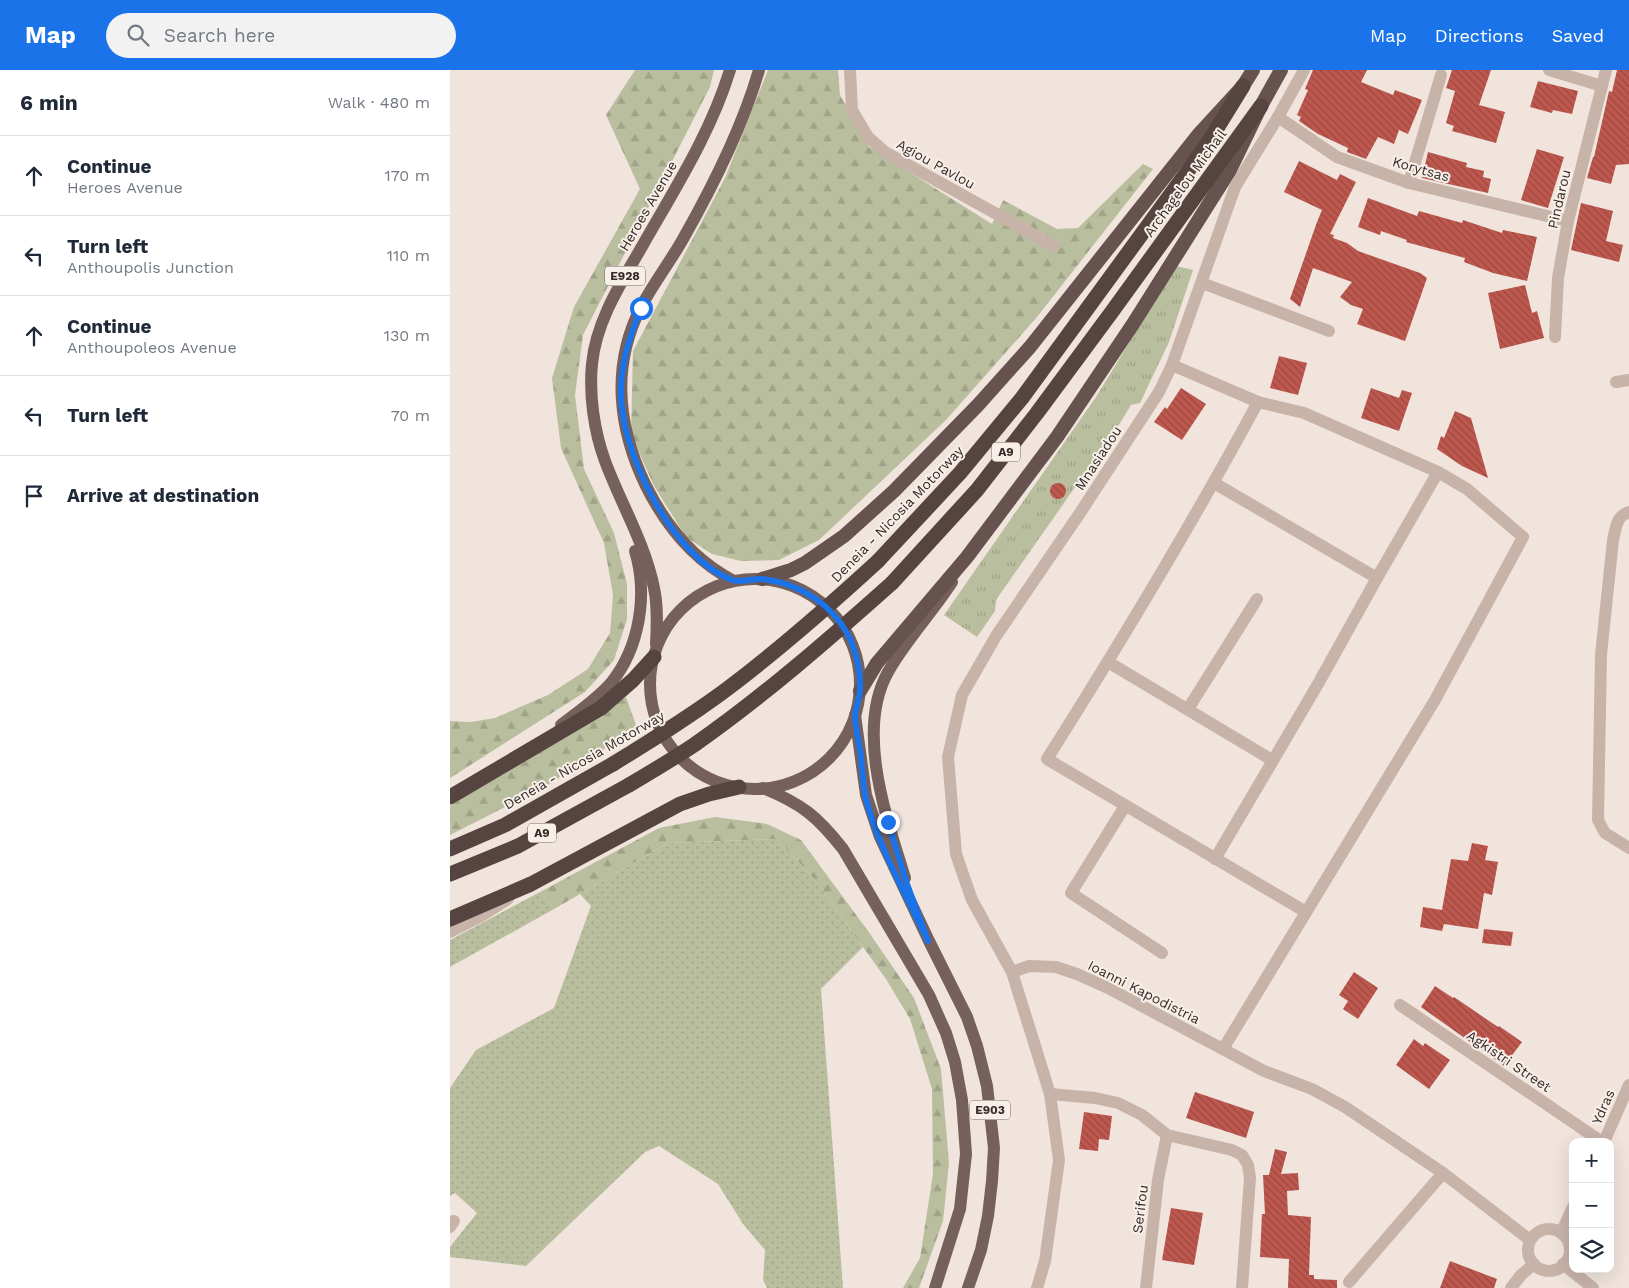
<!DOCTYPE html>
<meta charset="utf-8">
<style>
body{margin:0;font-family:"Work Sans",sans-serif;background:#f2f2f3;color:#1f2937}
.controls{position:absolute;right:15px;bottom:15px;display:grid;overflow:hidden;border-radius:10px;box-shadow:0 5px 20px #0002}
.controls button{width:45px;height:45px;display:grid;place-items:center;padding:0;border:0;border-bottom:1px solid #e0e1e3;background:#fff;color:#1f2937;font:25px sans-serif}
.stop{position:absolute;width:15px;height:15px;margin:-11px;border:4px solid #1a73e8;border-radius:50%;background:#fff}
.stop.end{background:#1a73e8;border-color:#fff;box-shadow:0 1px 5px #0008}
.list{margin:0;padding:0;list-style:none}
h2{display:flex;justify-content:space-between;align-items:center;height:65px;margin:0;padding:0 20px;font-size:21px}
h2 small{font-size:16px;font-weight:400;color:#747a83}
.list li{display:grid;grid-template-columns:32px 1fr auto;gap:15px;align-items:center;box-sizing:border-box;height:80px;padding:0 20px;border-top:1px solid #e0e1e3}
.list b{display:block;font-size:19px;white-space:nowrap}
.list p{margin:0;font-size:16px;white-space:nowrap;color:#747a83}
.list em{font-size:16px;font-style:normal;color:#747a83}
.icon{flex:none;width:28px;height:28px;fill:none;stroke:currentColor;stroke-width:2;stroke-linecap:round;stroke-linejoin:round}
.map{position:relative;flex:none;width:1179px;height:1218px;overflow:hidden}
header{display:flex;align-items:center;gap:30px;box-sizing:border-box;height:70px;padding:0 25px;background:#1a73e8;color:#fff}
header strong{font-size:24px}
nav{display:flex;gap:28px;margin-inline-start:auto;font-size:18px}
.search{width:350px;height:45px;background:#f2f2f3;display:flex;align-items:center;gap:12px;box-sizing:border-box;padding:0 18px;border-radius:28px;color:#747a83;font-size:19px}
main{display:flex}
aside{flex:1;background:#fff}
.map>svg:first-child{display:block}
.grass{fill:url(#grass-dots)}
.forest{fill:url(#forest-firs)}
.park{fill:url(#park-tufts)}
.building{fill:url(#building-back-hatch)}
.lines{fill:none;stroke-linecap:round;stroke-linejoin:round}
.minor{stroke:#c8b3a9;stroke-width:12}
.primary{stroke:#76605b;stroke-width:12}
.trunk{stroke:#66524e;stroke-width:14}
.motorway{stroke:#564440;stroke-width:15}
.motorway-bridge{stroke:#564440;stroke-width:15}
.route{stroke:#1a73e8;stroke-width:6}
.labels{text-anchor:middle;stroke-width:4;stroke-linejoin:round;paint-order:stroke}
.shield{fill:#f8efe9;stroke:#706663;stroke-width:1}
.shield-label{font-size:12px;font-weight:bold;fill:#362b29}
.street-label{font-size:14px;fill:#362b29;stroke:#f8efe9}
</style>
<header>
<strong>Map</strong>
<div class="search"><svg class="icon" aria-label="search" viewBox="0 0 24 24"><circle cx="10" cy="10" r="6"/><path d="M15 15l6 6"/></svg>Search here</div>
<nav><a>Map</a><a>Directions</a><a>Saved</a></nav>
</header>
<main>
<aside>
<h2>6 min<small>Walk · 480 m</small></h2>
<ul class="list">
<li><svg class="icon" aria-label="ahead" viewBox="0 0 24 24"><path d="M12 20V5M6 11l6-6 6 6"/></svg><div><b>Continue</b><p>Heroes Avenue</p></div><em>170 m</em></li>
<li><svg class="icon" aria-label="left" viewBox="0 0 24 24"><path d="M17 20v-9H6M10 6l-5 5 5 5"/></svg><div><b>Turn left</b><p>Anthoupolis Junction</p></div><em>110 m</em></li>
<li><svg class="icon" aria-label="ahead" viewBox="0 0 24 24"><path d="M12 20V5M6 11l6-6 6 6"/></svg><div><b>Continue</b><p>Anthoupoleos Avenue</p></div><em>130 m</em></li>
<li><svg class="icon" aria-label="left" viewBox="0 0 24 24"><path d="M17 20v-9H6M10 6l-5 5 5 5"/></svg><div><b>Turn left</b></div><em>70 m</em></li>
<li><svg class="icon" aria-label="arrive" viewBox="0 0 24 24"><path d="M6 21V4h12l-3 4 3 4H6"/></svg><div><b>Arrive at destination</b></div></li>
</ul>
</aside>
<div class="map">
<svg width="1179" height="1218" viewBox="0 0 1179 1218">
<defs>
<pattern id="grass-dots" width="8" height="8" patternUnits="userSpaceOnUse" patternTransform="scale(1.25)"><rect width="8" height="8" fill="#b9be9e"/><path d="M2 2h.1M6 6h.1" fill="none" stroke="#a0a388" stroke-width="1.8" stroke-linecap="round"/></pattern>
<pattern id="forest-firs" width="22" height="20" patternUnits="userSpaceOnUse" patternTransform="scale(1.25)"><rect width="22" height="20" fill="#b9be9e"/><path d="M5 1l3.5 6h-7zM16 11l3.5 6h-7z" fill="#a0a388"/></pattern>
<pattern id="park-tufts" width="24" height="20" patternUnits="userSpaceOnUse" patternTransform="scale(1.25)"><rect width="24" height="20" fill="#b9be9e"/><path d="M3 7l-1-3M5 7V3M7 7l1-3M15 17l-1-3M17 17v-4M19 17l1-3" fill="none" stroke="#a0a388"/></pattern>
<pattern id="building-back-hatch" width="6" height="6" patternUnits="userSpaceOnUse" patternTransform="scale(1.25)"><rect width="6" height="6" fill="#be584e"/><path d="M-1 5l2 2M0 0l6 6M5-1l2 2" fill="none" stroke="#9b4941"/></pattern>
</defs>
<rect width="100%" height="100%" fill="#f0e4dd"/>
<g class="grass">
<path d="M327,769l38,41 48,67 -42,42 22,299h-76l-4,-8 2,-30 -22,-26 -25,-40 -59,-38 -14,6 -119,114 -76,-9v-10l27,-34 -22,-20 -5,3v-108l26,-38 78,-42 37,-102 -11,-12 88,-51z"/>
<path d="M90,822l14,17 -104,58v-27z"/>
</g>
<g class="forest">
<path d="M185,0h79l-4,17 -127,248 -8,60 9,74 30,64 13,51v35l-13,41 -29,32 -135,86v-57l21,1 24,-4 53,-23 40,-26 22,-36 3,-38 -9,-52 -43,-95 -9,-70 22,-71 66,-118 -34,-74z"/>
<path d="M318,0h70l2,25 29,52 123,77 11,-24 54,29 21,-1 65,-64 10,5 -116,148 -91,103 -127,120 -40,20 -38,1 -29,-7 -26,-17 -32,-51 -23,-52 2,-83 92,-173z"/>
<path d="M176,627l11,31 -91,58 -96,49v-29z"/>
<path d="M265,747l52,7 34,16 67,91 46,67 27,71 8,94 -6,58 -24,67h-16l17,-30 13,-84 -1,-85 -22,-70 -24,-40 -71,-99 -38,-41 -109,4 -114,66 -14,-17 119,-64z"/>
</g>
<path class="park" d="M726,196l17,4 -24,72 -29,61 -9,2 -11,18 -124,177 -1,11 -18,26 -33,-22 152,-218z"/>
<g class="building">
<path d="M863,0h54l-6,12 32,13 2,-5 27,10 -14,34 -9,-4 -5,14 -16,-7 -12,22 -19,-7 1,-4 -30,-14 -19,-13 2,-4 -4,-2 11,-25 -3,-1z"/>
<path d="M1002,0h39l-12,35 26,7 -9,31 -44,-12 2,-5 -8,-3 9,-32 -9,-3z"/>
<path d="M1167,0h12v94l-13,1 -5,19 -24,-6 6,-21h1l15,-66 3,1z"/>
<path d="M1088,11l40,10 -6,23 -19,-4 -1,3 -22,-6z"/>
<path d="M1087,79l27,8 -16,51 -27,-8z"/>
<path d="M978,82l39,11 -1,4 18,4 -1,6 8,2 -3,14 -66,-15z"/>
<path d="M849,91l38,19 3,-6 16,8 -26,52 4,1 -1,3 14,5 11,8 62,22 7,5 -22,63 -48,-17 6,-15 -12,-4 -11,-8 12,-15 -39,-14 -13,39 -10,-8 27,-77 5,-12 -38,-18z"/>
<path d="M918,128l49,18 2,-5 43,12 1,-3 39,13 1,-3 34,7 -10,44 -34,-8 -29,-11 1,-4 -59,-16 1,-2 -26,-9 -1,4 -22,-8z"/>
<path d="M1131,133l32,8 -7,30 17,4 -4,17 -48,-12z"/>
<path d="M1075,215l7,28 5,-2 7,27 -44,11 -12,-56z"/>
<path d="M829,286l28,7 -9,32 -28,-7z"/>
<path d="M731,318l25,16 -24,36 -28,-18 11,-15 2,2z"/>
<path d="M921,318l28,10 3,-8 10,3 -13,38 -38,-13z"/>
<path d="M1005,341l16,7 17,60 -26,-12 -25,-17 4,-13 3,2z"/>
<circle cx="608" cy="421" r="8"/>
<path d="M1022,773l16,3 -3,14 13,2 -6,33 -8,-2 -6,36 -34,-5 -2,7 -22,-4 3,-20 19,3 9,-51 17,2z"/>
<path d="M1034,859l29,3 -2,14 -29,-3z"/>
<path d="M904,902l24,16 -20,31 -15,-10 5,-8 -9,-6z"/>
<path d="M985,916l18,12 1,-1 44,30 1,-1 23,16 -18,24 -83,-59z"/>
<path d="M964,969l9,7 2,-3 25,17 -21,29 -33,-24z"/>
<path d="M745,1022l59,20 -8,26 -60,-20z"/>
<path d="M634,1042l28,4 -3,24 -10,-1 -1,12 -19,-2z"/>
<path d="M825,1079l12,3 -6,22 17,-1 1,17 -12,1 1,24 23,2 -2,58h5v4l23,1v8h-49l1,-29 -29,-2 2,-43h3l-2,-39h6z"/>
<path d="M721,1138l32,5 -9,52 -32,-5z"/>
<path d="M1000,1191l47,18 -3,9h-54z"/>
</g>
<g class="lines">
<g class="minor">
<path d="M400,0l2,40 16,27 17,15 169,94"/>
<path d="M1099,0l53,16"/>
<path d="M828,47l59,40 72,26 159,38"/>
<path d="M959,113l32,-108"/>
<path d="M752,213l127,48"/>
<path d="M1105,267l3,-59 10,-57 38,-151"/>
<path d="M722,295l86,37 46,11 134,59 29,17 56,48 -88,163 -212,349"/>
<path d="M1166,312l13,-2"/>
<path d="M808,332c-66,122 -137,240 -211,357l259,153"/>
<path d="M764,413l163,95"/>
<path d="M1179,442c-13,4 -13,16 -16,28l-12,115 -3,165 7,13 24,15"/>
<path d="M658,592l164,98"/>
<path d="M738,639l69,-110"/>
<path d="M675,736l-54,87 91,60"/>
<path d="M765,789l103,-175 59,-106 61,-106"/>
<path d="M0,862l33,-17 25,-16"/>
<path d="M562,902l-40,-72 -16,-46 -8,-97 14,-62 34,-59 84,-123 79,-121 13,-27 63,-178 43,-70 26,-47"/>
<path d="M950,935l202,137"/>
<path d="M600,1024l45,4 23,5 24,12 25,20 65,15 10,5 6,10 2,13 -8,110"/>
<path d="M1154,1072l25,-57"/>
<path d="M0,1157l4,-6"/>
<circle cx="1099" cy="1180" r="21"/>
<path d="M1111,1163l12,-26"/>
<path d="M1113,1194l30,24"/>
<path d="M899,1212l94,-109"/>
<path d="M587,1218l8,-27 14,-101 -9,-66 -38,-122 17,-6 27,1 21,7 31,14 156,83 48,18 33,18 98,66 87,67"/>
<path d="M696,1218l12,-108 9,-45"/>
<path d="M1061,1218l10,-13 13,-11"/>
</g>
<g class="primary">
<circle cx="305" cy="614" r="105"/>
<path d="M284,511c-41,-21 -68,-55 -88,-95 -28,-58 -35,-120 -5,-179 12,-23 29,-45 42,-68 30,-53 59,-110 76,-169"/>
<path d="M206,574c1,-18 2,-38 -2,-56 -9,-45 -33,-84 -49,-127 -11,-30 -16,-66 -13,-97 4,-44 31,-84 52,-121 32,-56 67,-111 86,-173"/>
<path d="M405,645l11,80 14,42 49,104 38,76 10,29 10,40 7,62 -2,33 -4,35 -7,34 -13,38"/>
<path d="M111,655c17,-13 36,-26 50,-42 29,-36 37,-89 24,-132"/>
<path d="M313,718c39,16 54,28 80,61l86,146 17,38 9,29 7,38 4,54 -6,55 -25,79"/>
<path d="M455,808c-18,-59 -50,-147 -17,-206 18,-32 44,-59 64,-90"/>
</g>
<g class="trunk">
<path d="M312,509l29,-9 14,-7 39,-27 50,-45 84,-86 52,-58 168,-212 45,-49 10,-16"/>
<path d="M410,621l17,-28 90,-106 90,-120 76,-113 97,-154 31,-64 20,-36"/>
</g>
<g class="motorway">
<path d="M428,491l82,-88 62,-75 184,-252 37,-60"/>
<path d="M442,513l85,-93 60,-77 74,-100 150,-207"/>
<path d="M0,727l151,-89 32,-28 21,-23"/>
<path d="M0,779l55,-24 108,-61"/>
<path d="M0,804l68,-28 111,-61"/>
<path d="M0,849l81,-35 149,-80 29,-10 30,-7"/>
</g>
<g class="motorway-bridge">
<path d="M163,694c39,-24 78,-48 114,-75 53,-40 102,-83 151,-128"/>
<path d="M179,715c22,-13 44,-26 65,-40 70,-49 134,-105 198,-162"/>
</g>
</g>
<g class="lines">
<path class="route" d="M191,238c-10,26 -19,50 -20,79 -3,61 51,171 111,193 7,3 22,-2 31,-1 38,5 71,26 88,62 6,15 10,33 9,50 -1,9 -5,18 -5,26 1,13 4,26 6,39 1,13 2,26 4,39 11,47 42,102 63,146l-21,-57 -19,-62"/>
</g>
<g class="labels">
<g class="shield">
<rect x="155" y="196.5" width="40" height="19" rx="4"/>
<rect x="542" y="372.5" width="28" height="19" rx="4"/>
<rect x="78" y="753.5" width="28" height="19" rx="4"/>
<rect x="520" y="1030.5" width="40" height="19" rx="4"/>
</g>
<g class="shield-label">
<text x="175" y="210">E928</text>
<text x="556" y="386">A9</text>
<text x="92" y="767">A9</text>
<text x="540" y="1044">E903</text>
</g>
<g class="street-label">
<text transform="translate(486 94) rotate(29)" y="5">Agiou Pavlou</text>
<text transform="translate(971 99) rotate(16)" y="5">Korytsas</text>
<text transform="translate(735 113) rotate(-54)" y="5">Archagelou Michail</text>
<text transform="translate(1109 129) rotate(-77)" y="5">Pindarou</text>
<text transform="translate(198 136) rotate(-60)" y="5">Heroes Avenue</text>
<text transform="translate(648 388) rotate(-57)" y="5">Mnasiadou</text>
<text transform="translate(447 444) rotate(-46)" y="5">Deneia - Nicosia Motorway</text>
<text transform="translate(134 690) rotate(-30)" y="5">Deneia - Nicosia Motorway</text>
<text transform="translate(694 922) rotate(27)" y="5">Ioanni Kapodistria</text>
<text transform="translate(1059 991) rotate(34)" y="5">Agkistri Street</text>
<text transform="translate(1153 1037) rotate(-66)" y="5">Ydras</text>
<text transform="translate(690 1139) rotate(-83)" y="5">Serifou</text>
</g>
</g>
</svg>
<div class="controls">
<button>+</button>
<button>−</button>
<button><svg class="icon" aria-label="layers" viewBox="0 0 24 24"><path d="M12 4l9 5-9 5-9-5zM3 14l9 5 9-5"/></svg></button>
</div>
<div class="stop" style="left:191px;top:238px"></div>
<div class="stop end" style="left:438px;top:752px"></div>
</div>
</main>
